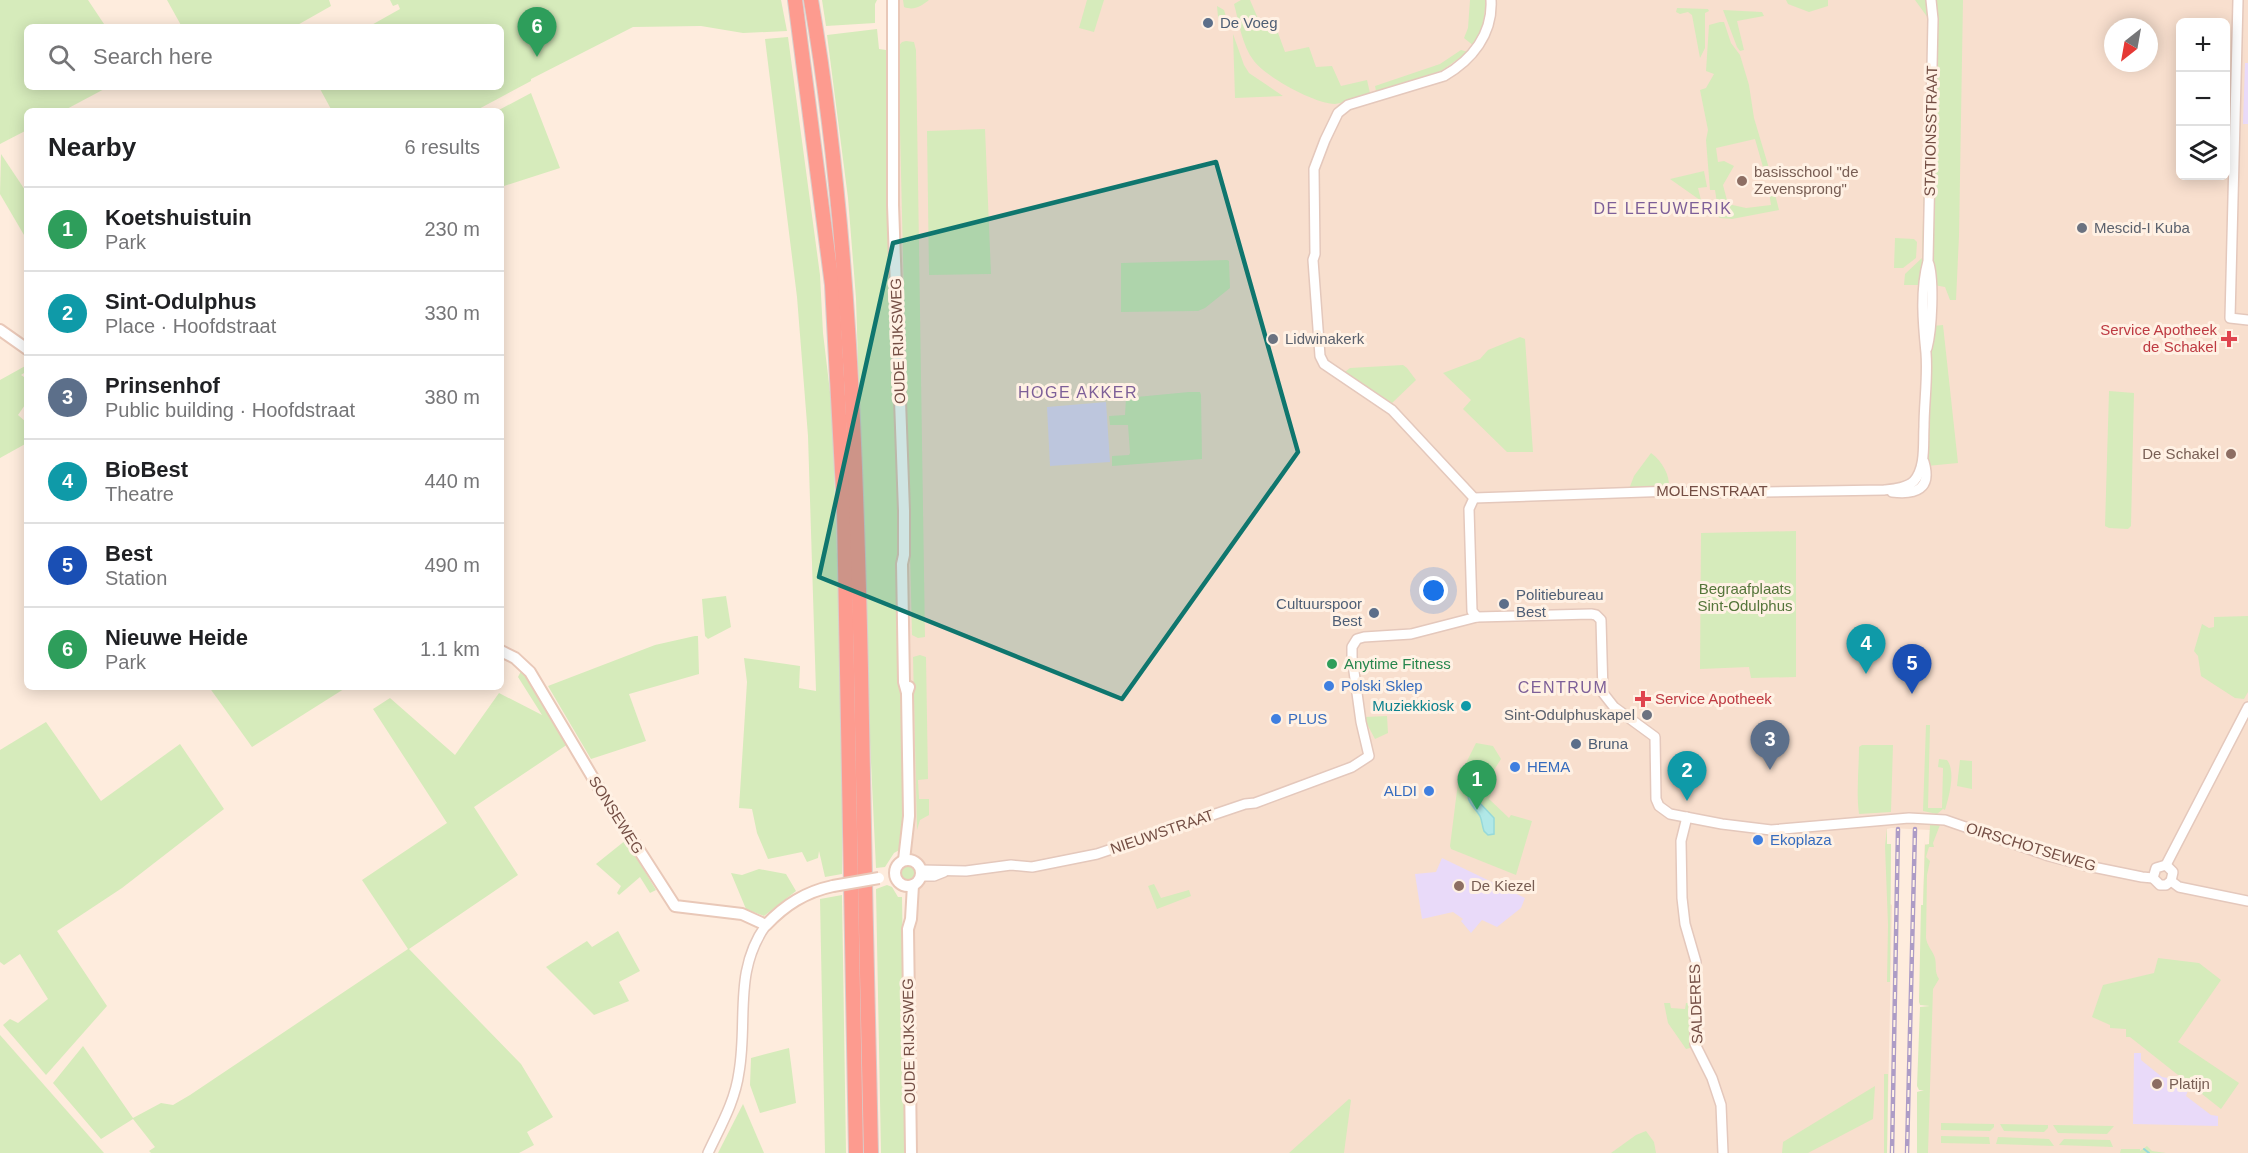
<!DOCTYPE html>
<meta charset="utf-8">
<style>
body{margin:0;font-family:Arial,sans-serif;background:#f6f6f6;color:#202124}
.controls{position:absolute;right:18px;top:18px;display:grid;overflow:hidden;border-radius:9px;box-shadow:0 3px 15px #0003}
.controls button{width:54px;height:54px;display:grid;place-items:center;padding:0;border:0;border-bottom:2px solid #e0e0e0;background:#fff;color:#202124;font:30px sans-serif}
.compass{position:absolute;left:2104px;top:18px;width:54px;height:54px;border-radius:50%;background:#fff;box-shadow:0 3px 15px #0003;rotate:211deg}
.you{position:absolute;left:1434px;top:591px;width:21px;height:21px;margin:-15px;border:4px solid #fff;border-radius:50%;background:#1a73e8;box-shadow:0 0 0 9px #1a73e833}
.badge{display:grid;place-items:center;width:39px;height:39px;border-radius:50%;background:#7c3aed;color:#fff;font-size:20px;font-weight:700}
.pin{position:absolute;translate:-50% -50px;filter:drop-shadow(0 2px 3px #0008)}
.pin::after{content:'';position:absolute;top:32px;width:21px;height:18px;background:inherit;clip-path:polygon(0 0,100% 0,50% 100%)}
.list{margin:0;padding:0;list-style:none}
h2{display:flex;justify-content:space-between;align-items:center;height:78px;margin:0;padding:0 24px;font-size:26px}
h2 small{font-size:20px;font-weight:400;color:#757577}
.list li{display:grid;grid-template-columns:39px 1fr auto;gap:18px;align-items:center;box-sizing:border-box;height:84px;padding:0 24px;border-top:2px solid #e0e0e0}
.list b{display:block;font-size:22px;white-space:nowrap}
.list p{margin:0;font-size:20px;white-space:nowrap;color:#757577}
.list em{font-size:20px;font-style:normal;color:#757577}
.icon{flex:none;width:33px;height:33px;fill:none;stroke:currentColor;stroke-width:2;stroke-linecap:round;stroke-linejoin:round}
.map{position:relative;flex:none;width:2248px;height:1153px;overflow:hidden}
.search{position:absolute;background:#fff;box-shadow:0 3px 15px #0003;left:24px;top:24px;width:480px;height:66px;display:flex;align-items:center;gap:15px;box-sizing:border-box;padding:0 21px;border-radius:9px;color:#757577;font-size:22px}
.panel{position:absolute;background:#fff;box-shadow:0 3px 15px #0003;left:24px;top:108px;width:480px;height:582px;border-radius:9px}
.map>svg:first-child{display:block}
.residential{fill:#f8dfce;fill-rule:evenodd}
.education{fill:#e9daf9}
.green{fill:#d6ebbb}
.water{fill:#b1e8e7;stroke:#96d9da;stroke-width:1.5}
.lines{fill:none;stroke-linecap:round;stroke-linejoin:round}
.stream{stroke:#96d9da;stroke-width:2}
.tertiary-casing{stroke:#e4c8bc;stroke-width:12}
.secondary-casing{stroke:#e9c8b8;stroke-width:14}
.motorway-casing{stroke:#d8cdcb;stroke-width:16}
.tertiary{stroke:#fff;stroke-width:9}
.secondary{stroke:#fff;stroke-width:10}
.motorway{stroke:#fd9b8f;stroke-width:14}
.rail-casing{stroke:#ad9cc6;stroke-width:4.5}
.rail{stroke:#fff1e4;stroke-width:2;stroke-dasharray:7;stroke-linecap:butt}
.secondary-bridge-casing{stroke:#e9c8b8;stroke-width:14;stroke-linecap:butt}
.secondary-bridge{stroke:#fff;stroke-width:10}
.marked{fill:#0f766e;fill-opacity:0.2;stroke:#0f766e;stroke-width:4.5;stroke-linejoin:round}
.service-dot{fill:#5c6f8a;stroke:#fff1e4;stroke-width:2}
.education-dot{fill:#8d6e63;stroke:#fff1e4;stroke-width:2}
.worship-dot{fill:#6b7280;stroke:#fff1e4;stroke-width:2}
.health-dot{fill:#e0444e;stroke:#fff1e4;stroke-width:2}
.leisure-dot{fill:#2e9e5b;stroke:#fff1e4;stroke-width:2}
.shop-dot{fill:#3f7fe0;stroke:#fff1e4;stroke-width:2}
.culture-dot{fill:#0f9aa8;stroke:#fff1e4;stroke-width:2}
.labels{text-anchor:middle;stroke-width:6;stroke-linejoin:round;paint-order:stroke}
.service-label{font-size:15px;fill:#4e5e75;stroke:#fff1e4;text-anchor:start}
.street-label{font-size:15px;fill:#744e44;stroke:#fff1e4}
.education-label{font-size:15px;fill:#785e54;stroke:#fff1e4;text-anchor:start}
.worship-label{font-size:15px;fill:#5b616d;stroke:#fff1e4;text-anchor:start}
.health-label{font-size:15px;fill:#be3a42;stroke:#fff1e4;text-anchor:end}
.park-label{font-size:15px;fill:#54753a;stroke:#fff1e4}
.leisure-label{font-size:15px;fill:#27864d;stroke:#fff1e4;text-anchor:start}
.shop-label{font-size:15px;fill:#366cbe;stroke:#fff1e4;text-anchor:start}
.culture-label{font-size:15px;fill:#0d838f;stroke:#fff1e4;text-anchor:end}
.neighbourhood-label{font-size:16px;letter-spacing:1.5px;fill:#7d5f98;stroke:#fff1e4}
</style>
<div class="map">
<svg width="2248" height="1153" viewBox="0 0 2248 1153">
<rect width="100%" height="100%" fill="#feecdd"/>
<path class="residential" d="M896,0h1352v1153h-328l11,-161 -10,-87h2l2,-68v7l4,1 1,-15 -39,-2 -4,1v15h4v-7l-1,67 2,1 -5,248h-982l3,-194 -5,-265zM2180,22h46v154h-46zM2113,27h36v36h-36z"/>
<g class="education">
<path d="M2245,63h3v61h-5z"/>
<path d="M1106,402l4,60 -60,4 -3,-59z"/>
<path d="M1442,858l83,40 -4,10 -24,19 -15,-7 -11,13 -10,-12 2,-2 -10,-7 -31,7 -7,-45 21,-2z"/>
<path d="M2134,1053h7v7l21,17 12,2 14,11 -2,6 25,19 7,1v10l-85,-2z"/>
</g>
<g class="green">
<path d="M0,0h88l18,27h-79v60h81l-45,24h-36v19l-27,14z"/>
<path d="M167,0h162l2,6 -37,21h-112z"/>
<path d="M390,0h391l6,31 -44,2 -42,-7 -68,1 -102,52v2l-56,30h-143l-13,-24h182v-60h-133l32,-18 -2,-5 -5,2z"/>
<path d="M822,0h55l-2,4v19l-49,3z"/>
<path d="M903,0h26c-8,6 -15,11 -25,7z"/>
<path d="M1087,0h17l-10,32 -15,-4z"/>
<path d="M1241,0h9l9,21 14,-2 12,33 24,-5 7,20 16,-1 9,20 26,-6 3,13c-11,3 -24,10 -35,11 -20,0 -69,-27 -81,-43 -12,-15 -15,-39 -20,-57z"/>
<path d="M1470,0h16l-3,25 -9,21 -10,-8 4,-10z"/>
<path d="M1786,0h42v6l-19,6 -21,-8z"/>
<path d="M1915,0h11l3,8 -4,242 -3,35h-18l1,-11 17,-16 6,-240z"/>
<path d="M1935,0h28l-4,236 -3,64h-6l-5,-13 -11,-2 -2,-21 5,-240z"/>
<path d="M1217,6l7,4 5,16 -10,2z"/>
<path d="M1677,8l31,1 1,2 -4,2v35l-5,10 -8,-43 -4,-3 -8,2 -4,-2z"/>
<path d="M1723,10l39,2 2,4 -27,5 7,29 -4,1 -3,-4z"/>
<path d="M1720,22h4l7,21 9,12 9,30 5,33 17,57 -6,-1 -10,-35 -39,9 2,14 6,-1 10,5 -11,19 5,19 18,4 25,-3 -2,-13 5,-2 5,20 -47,9 -12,-1 -5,-4 -2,-10 4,-1 -2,-13h-5l-4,-50 2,-10 -8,-40 6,-2 8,-14 -8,-3 3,-46z"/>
<path d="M877,29l2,20 7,1c10,254 14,509 19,763l-4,36 -7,4 -9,14 -9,1 -7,-148 -13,-422 -8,-100 -21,-163z"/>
<path d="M1233,34l11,31 5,8 34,23 -48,2z"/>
<path d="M788,37l32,238 3,58 9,76 10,294v171l-17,3 -6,-26 -1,7 -11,4 -5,-10 -34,7 -11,-26 -5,-24 -13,-1 8,-126 -3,-24 56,8 -1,22 17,3 -8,-255 -11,-139 -32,-258z"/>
<path d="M906,41l8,1 2,8 9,587 -7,1 -6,-3 -14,-588 4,-5z"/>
<path d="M1461,50l7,2 -27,19 -65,20 -1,-5 65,-22z"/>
<path d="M531,93l29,75 -59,19v-76h-4z"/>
<path d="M985,129l6,145 -62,1 -2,-144z"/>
<path d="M1,154l26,39v38l-3,4 -24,-41z"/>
<path d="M1704,171l3,16 -9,1 3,12 5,-1 1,6 -37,-26z"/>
<path d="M1895,238l19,1 3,3 -1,16 -13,10h-9z"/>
<path d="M1227,260l2,1 1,27 -25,20 -7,3 -77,1v-49z"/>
<path d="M1943,325l15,138 -31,3 -1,-14 7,-126z"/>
<path d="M1520,337l5,2 8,113h-26l-44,-43 8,-9 -28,-27 37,-14 8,-9z"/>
<path d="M27,365v6l-6,4 6,4v23l-9,13 9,8v20l-27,15v-78z"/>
<path d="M1403,365l4,3 9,12 -24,23 -47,-31 5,-4z"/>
<path d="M2109,391l25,2 -3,133 -3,3 -19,-1 -4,-2z"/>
<path d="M1189,392h11l1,3 1,64 -90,7v-10l17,-1 1,-2 -2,-28h-18l-1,-9 16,-1 1,-17z"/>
<path d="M1651,453c11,8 19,22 18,35l-40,1 5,-13z"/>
<path d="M1796,531v146l-45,1 -2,-11 -49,2 1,-136z"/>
<path d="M726,596l5,31 -23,12 -3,-3 -3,-37z"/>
<path d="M2248,616v76l-4,7 -9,-1 -34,-22 -3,-20 -4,-5 8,-27 7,4 5,-1v-10z"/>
<path d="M695,636h3l1,38 -70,20 17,47 -55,18 -43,-73 107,-41z"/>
<path d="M920,655l6,2 2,122 -10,1 1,19h10v16l-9,5 -3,10 -4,-173z"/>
<path d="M522,669l46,75 -94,63 44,68 -109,74 112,115 32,53 -26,15 7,13 -15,8h-368l-2,-2 6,-4 -22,-28 -32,20 -48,-56 30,-37 50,72 28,-15 12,2 17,-10 218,-146 -46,-69 85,-57 -74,-114 17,-11 65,57 44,-62 43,22 -24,-38z"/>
<path d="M209,687h138l-95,60z"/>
<path d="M1387,716l1,17 -13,6 -8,-15 -2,-7z"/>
<path d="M46,722l55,79 79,-57 44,65 -102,79 -65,43 50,75 -61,69 -43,-50 7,-6 8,4 30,-24 -28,-45 -16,11 -4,-3v-212z"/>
<path d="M1926,725h4l-2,83h14l1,-40 -5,-1 1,-8 8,1c9,11 2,37 -2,50l-2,-1 -6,5 -14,-3z"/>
<path d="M1476,743l17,3 8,13 -12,19v14l2,2 -2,5 20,19 2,-3 21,6 -16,54 -65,-26 -1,-3 10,-79h4z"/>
<path d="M1862,745h31l-2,67 -32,2c-3,-23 0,-45 0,-67z"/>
<path d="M1960,760l12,1v28l-15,-3z"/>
<path d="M1932,824l8,1 -7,18 1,4h-5l-3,10 4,4 -3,14 -1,63c1,8 7,13 9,20 2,9 -1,13 4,21l-6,10 -5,164h-11v-61l7,-2h-5l-2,-4 3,-79 10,-1 -10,-1 -1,-3 2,-97h2l2,-60 4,-1 1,-19z"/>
<path d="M1887,828v16h4l-1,138h-3l1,-57 -3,-79z"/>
<path d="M626,840l30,50 -6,3 -10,-16 -21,18 -2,-2 4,-7 -25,-22z"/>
<circle cx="909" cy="873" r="8"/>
<path d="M759,869l27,5 10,17 -32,25 -18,-7 -15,-36 11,2z"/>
<path d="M1154,884l7,14 28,-8 2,6 -34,13 -9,-23z"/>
<path d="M887,885l5,2 6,10h4l4,256h-25l-5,-264z"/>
<path d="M842,895l4,258h-21l-5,-254z"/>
<path d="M618,931l22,40 -21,11 10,19 -35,14 -48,-48 41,-26 5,6z"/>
<path d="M2158,958l41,5 22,17 -43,62 61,41 -18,26 -91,-72h-4v-8l-16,-1v-3l-18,-8 11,-32 51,-12z"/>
<path d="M1664,1003h6l1,5 14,1 1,-6h2l2,45 -4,1 -18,-26z"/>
<path d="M0,1035l104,118h-104z"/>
<path d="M789,1048l7,55 -36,10 -10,-28 1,-27z"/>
<path d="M1884,1074h4l-1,79h-3z"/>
<path d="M1875,1086l-2,33 -65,34h-26l1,-11z"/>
<path d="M1349,1099l2,1 -7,53h-55z"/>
<path d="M743,1104l21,49h-46z"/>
<path d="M1941,1123l53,1v3l-4,4 -49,-1z"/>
<path d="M2000,1124l48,1v3l-4,4 -40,-1z"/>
<path d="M2053,1125l61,1 -7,8 -49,-1z"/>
<path d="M1646,1131l8,11 2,11h-45l25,-18z"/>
<path d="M1941,1136l48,1 1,7 -49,-1z"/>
<path d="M1998,1137l51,2 5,7 -58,-2z"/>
<path d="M2064,1139l46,1 3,7 -54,-2z"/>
<path d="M2147,1146l5,5 14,2h-46l1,-4h19v2z"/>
</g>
<path class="water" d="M1473,788l5,6 -1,6 17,18v16l-6,1 -4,-4c-2,-5 -2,-11 -4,-15 -6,-10 -15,-14 -11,-27z"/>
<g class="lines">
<path class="stream" d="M2144,1149l5,4"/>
<defs>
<g id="tertiary">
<path d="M2238,0l-8,318 18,2"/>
<path d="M1927,348c5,-19 7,-66 2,-84"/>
<path d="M1892,492c24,3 40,-3 32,-30"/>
<path d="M1474,498l199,-7 25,2 186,-3c10,-1 23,-2 30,-9 12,-14 9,-37 10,-54 0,-24 4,-50 2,-74 -3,-30 -6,-62 2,-92l5,-242 -2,-19"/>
<path d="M1474,498l-82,-88 -68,-46 -4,-8 -7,-96 2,-6 -1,-85 11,-29 13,-27 10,-8 96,-29c28,-16 49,-42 47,-76"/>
<path d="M1474,498l-5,11 3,102 5,6"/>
<path d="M1687,817l-6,24 1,57 3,26 11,38 -1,82 17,34 9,27 2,48"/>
<path d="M2166,865l82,-158"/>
<path d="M921,870l45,1 45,-6 21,2 65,-13 148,-50 10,-1 97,-36 17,-11 -8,-34 -9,-65v-10l5,-8 7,-2 47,-3 66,-17 114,-3 5,1 5,5 2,73 11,14 41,30 1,62 3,7 11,8 52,10 49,6 138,-12 36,2 104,36 34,9 59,12 11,1"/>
<path d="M921,876h13l10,-4"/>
<path d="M2153,878l3,-10 10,-3 7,7 -2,9"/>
<path d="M2153,878l7,7h6l5,-4"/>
<path d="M2171,881l8,6 69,14"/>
<path d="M708,1153c12,-26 27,-51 31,-81 9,-52 -6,-101 27,-147"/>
</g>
<g id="secondary">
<path d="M893,0v205l11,306v44l-2,9 2,118 3,11"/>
<path d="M0,330l27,19"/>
<path d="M501,651l14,7 15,14 66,111 79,123 67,8 24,11c19,-20 39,-33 67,-39"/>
<circle cx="908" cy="873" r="13"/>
<path d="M904,860l5,-44 -2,-123 2,-6"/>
<path d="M911,1153l-3,-224 3,-10 2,-34"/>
</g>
<g id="motorway">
<path d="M795,0l37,285 12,224 12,644"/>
<path d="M811,0c38,221 45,447 50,671 3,161 6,321 10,482"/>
</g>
</defs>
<use href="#tertiary" class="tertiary-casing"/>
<use href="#secondary" class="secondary-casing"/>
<use href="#motorway" class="motorway-casing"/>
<use href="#tertiary" class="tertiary"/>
<use href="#secondary" class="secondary"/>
<use href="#motorway" class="motorway"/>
<defs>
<g id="rail">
<path d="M1892,1153l6,-324"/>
<path d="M1907,1153l8,-324"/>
</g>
</defs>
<use href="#rail" class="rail-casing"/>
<use href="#rail" class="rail"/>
<defs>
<path id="secondary-bridge" d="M833,886l46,-8"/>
</defs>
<use href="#secondary-bridge" class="secondary-bridge-casing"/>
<use href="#secondary-bridge" class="secondary-bridge"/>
</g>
<path class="marked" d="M1216,162l82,290 -176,247 -303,-122 74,-334z"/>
<g class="service-dot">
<circle cx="1208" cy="23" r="6"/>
<circle cx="1504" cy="604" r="6"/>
<circle cx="1374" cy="613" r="6"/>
<circle cx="1576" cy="744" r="6"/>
</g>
<g class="education-dot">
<circle cx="1742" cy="181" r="6"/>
<circle cx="2231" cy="454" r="6"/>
<circle cx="1459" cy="886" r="6"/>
<circle cx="2157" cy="1084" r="6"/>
</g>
<g class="worship-dot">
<circle cx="2082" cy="228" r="6"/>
<circle cx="1273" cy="339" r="6"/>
<circle cx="1647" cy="715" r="6"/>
</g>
<g class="health-dot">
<path d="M2226 330h6v6h6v6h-6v6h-6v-6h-6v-6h6z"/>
<path d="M1640 690h6v6h6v6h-6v6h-6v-6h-6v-6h6z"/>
</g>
<circle class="leisure-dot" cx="1332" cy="664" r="6"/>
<g class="shop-dot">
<circle cx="1329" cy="686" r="6"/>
<circle cx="1276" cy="719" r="6"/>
<circle cx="1515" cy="767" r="6"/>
<circle cx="1429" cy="791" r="6"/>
<circle cx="1758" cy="840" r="6"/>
</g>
<circle class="culture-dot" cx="1466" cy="706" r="6"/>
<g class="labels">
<g class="service-label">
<text x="1220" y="28">De Voeg</text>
<text x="1516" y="600">Politiebureau<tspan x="1516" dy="17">Best</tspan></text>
<text x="1362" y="609" text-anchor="end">Cultuurspoor<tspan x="1362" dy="17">Best</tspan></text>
<text x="1588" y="749">Bruna</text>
</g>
<g class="street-label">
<text transform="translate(1931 131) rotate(-89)" y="5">STATIONSSTRAAT</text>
<text transform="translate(898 341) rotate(-92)" y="5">OUDE RIJKSWEG</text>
<text x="1712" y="496">MOLENSTRAAT</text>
<text transform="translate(616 815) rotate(58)" y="5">SONSEWEG</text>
<text transform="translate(1162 832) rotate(-19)" y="5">NIEUWSTRAAT</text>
<text transform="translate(2031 847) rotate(17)" y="5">OIRSCHOTSEWEG</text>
<text transform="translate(1696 1004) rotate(-92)" y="5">SALDERES</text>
<text transform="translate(909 1041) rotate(-91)" y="5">OUDE RIJKSWEG</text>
</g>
<g class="education-label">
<text x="1754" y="177">basisschool "de<tspan x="1754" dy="17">Zevensprong"</tspan></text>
<text x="2219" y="459" text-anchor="end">De Schakel</text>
<text x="1471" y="891">De Kiezel</text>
<text x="2169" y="1089">Platijn</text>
</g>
<g class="worship-label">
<text x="2094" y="233">Mescid-I Kuba</text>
<text x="1285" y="344">Lidwinakerk</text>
<text x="1635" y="720" text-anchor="end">Sint-Odulphuskapel</text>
</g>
<g class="health-label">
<text x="2217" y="335">Service Apotheek<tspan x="2217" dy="17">de Schakel</tspan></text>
<text x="1655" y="704" text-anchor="start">Service Apotheek</text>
</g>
<g class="park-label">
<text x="1745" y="594">Begraafplaats<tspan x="1745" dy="17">Sint-Odulphus</tspan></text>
</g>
<g class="leisure-label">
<text x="1344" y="669">Anytime Fitness</text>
</g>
<g class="shop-label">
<text x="1341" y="691">Polski Sklep</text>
<text x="1288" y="724">PLUS</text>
<text x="1527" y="772">HEMA</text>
<text x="1417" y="796" text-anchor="end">ALDI</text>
<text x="1770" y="845">Ekoplaza</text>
</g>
<g class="culture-label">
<text x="1454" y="711">Muziekkiosk</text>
</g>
<g class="neighbourhood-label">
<text x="1663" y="214">DE LEEUWERIK</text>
<text x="1078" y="398">HOGE AKKER</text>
<text x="1563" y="693">CENTRUM</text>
</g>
</g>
</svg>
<div class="controls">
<button>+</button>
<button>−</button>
<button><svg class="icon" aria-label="layers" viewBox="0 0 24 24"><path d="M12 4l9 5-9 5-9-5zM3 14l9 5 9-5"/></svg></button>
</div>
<svg class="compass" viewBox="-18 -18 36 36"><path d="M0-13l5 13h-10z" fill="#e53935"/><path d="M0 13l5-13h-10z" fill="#757577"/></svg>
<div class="you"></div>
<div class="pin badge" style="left:1477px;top:810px;background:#2e9e5b">1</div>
<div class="pin badge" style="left:1687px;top:801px;background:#0f9aa8">2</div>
<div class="pin badge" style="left:1770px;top:770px;background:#5c6f8a">3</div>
<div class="pin badge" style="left:1866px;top:674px;background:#0f9aa8">4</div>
<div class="pin badge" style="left:1912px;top:694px;background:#1a4fb4">5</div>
<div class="pin badge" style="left:537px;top:57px;background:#2e9e5b">6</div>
<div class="search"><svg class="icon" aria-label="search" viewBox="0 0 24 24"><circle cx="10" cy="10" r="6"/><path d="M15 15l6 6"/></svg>Search here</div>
<section class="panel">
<h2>Nearby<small>6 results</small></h2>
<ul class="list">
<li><span class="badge" style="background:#2e9e5b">1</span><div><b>Koetshuistuin</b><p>Park</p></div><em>230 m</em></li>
<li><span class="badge" style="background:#0f9aa8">2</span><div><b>Sint-Odulphus</b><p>Place · Hoofdstraat</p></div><em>330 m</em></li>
<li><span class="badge" style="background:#5c6f8a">3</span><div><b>Prinsenhof</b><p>Public building · Hoofdstraat</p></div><em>380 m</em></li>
<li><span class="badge" style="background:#0f9aa8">4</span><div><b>BioBest</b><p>Theatre</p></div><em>440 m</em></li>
<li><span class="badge" style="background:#1a4fb4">5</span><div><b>Best</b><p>Station</p></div><em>490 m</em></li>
<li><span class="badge" style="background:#2e9e5b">6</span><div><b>Nieuwe Heide</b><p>Park</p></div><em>1.1 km</em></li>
</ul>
</section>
</div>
